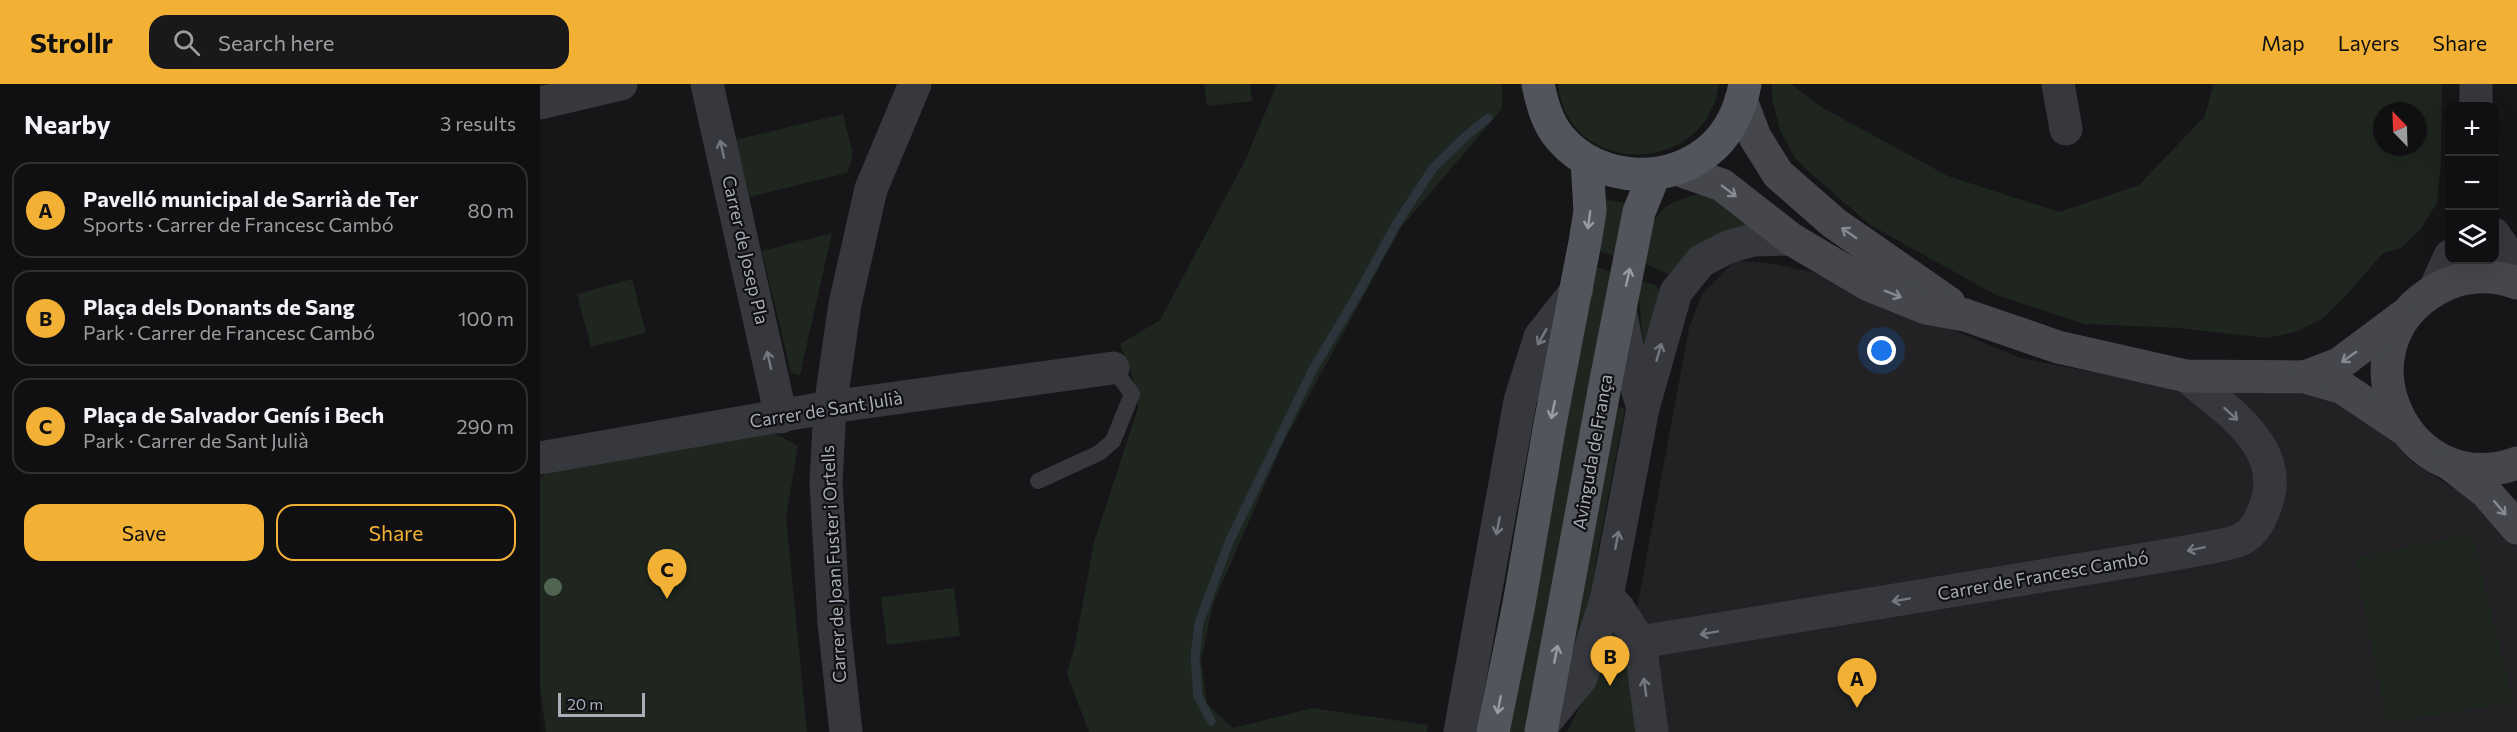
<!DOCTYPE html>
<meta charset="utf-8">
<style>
body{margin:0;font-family:Commissioner,sans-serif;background:#19191b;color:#f1f3f6}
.controls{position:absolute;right:18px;top:18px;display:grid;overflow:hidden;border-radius:12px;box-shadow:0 6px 24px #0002}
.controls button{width:54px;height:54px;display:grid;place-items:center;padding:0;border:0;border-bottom:2px solid #303032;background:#101012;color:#f1f3f6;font:30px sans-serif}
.compass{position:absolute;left:1833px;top:18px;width:54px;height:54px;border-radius:50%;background:#101012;box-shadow:0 6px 24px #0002;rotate:337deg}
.scale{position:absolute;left:18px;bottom:15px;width:87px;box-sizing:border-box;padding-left:6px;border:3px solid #a8adb8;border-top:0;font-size:16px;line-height:21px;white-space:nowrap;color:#a8adb8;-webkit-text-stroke:4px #111113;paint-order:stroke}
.you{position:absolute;left:1342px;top:267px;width:21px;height:21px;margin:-15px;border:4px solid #fff;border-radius:50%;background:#1a73e8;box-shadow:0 0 0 9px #1a73e833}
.badge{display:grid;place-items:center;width:39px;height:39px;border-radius:50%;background:#f2b134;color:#111;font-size:20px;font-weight:700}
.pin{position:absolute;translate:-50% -50px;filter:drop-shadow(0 2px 3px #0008)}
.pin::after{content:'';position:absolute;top:32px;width:21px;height:18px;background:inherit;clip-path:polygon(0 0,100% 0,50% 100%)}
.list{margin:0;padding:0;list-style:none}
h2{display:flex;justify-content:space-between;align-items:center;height:78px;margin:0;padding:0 24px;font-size:26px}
h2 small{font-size:20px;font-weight:400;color:#9c9d9f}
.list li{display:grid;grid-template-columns:39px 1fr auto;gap:18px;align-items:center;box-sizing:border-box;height:96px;margin:0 12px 12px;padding:0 12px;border:2px solid #303032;border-radius:18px}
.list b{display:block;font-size:22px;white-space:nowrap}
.list p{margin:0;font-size:20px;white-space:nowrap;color:#9c9d9f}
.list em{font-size:20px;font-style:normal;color:#9c9d9f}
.actions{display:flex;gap:12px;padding:18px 24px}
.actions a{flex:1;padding:14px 0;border:2px solid #f2b134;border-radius:18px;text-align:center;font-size:21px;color:#f2b134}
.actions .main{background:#f2b134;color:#111}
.icon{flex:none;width:33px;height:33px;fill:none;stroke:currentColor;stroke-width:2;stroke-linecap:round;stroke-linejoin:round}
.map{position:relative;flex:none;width:1977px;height:648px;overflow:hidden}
header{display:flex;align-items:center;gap:36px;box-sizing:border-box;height:84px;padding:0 30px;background:#f2b134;color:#111}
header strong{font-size:28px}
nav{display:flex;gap:33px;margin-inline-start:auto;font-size:21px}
.search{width:420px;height:54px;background:#19191b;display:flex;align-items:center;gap:15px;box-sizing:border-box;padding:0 21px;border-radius:18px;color:#9c9d9f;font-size:22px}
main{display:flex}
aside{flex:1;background:#101012}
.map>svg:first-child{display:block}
.built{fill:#222225}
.green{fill:#1e261f;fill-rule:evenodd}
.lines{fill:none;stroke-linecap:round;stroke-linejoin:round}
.stream{stroke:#2c353c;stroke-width:9}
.lane{stroke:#37383d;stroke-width:16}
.street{stroke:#37383d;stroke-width:33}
.secondary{stroke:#45474d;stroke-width:33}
.primary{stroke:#53555c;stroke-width:33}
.tree{fill:#506452}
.oneway{stroke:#757881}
.oneway2{stroke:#858993}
.oneway3{stroke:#979ba6}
.labels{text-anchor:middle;stroke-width:4.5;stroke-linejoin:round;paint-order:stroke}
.street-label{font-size:18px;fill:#a8adb8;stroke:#111113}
</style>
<header>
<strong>Strollr</strong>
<div class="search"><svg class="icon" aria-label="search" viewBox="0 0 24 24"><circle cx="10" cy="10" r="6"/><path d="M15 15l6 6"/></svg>Search here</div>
<nav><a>Map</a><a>Layers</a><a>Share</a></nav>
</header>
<main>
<aside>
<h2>Nearby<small>3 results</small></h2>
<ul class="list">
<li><span class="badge">A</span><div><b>Pavelló municipal de Sarrià de Ter</b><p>Sports · Carrer de Francesc Cambó</p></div><em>80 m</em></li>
<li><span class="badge">B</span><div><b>Plaça dels Donants de Sang</b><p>Park · Carrer de Francesc Cambó</p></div><em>100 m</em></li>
<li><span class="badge">C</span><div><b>Plaça de Salvador Genís i Bech</b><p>Park · Carrer de Sant Julià</p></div><em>290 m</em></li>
</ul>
<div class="actions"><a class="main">Save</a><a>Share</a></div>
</aside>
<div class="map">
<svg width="1977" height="648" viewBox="0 0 1977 648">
<rect width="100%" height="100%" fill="#161618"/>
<path class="built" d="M1195,177l34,2 43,9 209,86 143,28 193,11 55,65 67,42 38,-6v234h-903l75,-404 13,-34z"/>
<g class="green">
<path d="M664,0h46l2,17 -45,5z"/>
<path d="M737,0h225v25l-100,117 -119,217 -70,161 -12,56 6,44 26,24 79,-20 116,17 -1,7h-338l-22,-58 8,-29 19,-103 44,-134v-15l-18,-49 40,-24 85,-159z"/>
<path d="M1018,0h161c-13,94 -152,94 -161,0z"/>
<path d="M1232,0h19l30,23 127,69 111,36 80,-27 66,-69 8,-32h229l-1,77 -4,42 -17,27 -19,18 -18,5 -38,44 -23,22 -26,13 -30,6 -87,-10 -95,-4 -88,-29 -126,-70 -63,-55 -12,-12 -15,-28 -8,-31zM1842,27h36v36h-36z"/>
<path d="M303,30l10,41 -6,18 -98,24 -14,-57z"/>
<path d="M1160,110l22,6 37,30 -85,47 -28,-13c5,-45 7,-60 54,-70z"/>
<path d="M1063,115l22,4 -11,53 -16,-5z"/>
<path d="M292,149l-32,142 -9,-2 -29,-122z"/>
<path d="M1056,183l16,5 -87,460h-16z"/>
<path d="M92,195l14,54 -55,14 -14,-53z"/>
<path d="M1100,197l14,3 11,12 -20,72 -6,-69z"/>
<path d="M1076,323l9,1 -29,152 -3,56 -25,48z"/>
<path d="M217,340l41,22 -12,71 21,215h-261l-6,-44v-210l7,-6z"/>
<path d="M1932,450l41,168 -126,21 -32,-165z"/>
<path d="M414,504l6,48 -73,9 -6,-48z"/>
<path d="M1074,542l15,46 8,60h-70l17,-33z"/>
</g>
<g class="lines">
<path class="stream" d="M671,637l-13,-25 -3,-39 4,-34 30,-81 83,-171 47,-79 38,-69 36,-55 34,-33 21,-17"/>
<path class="lane" d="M498,397l61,-28 14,-12 19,-47 -19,-26"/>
<g class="street">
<path d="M167,0l74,333"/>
<path d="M1518,0l8,45"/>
<path d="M0,19l81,-19"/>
<path d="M1936,22v-22"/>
<path d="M1954,150l23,34"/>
<path d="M1894,207l16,-35"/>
<path d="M1080,225l11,59 12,40"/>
<path d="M0,374l290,-51 283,-39"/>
<path d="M1067,513l11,11 22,34 12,90"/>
<path d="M1100,558l535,-88c14,-3 56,-9 67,-15 13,-7 18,-19 23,-32 24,-59 -41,-99 -79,-131"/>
<path d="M1002,642l39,-48 26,-81 36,-189 33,-116 25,-31 27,-14 25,-7 38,-1"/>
<path d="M306,648l-12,-109 -8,-141 4,-75 15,-103 26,-115 44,-105"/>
<path d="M920,648l60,-331 20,-64 37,-47"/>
</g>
<g class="secondary">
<path d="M1201,16l14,37 23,37 56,49 115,80"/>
<path d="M1136,85l46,16 69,54 78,46 57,23 39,7 93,32 128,29 119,1 38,11 61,41"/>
<path d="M1977,199c-26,-10 -56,-8 -80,6 -103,58 -31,214 80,174"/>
<path d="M1765,293l34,-13 63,-47"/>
<path d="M1910,380l36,28 31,36"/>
</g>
<g class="primary">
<path d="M998,0c4,19 9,39 22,54 39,46 113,48 155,7 16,-16 26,-39 30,-61"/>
<path d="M953,648l26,-128 31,-180 35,-182 5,-31 -3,-50"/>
<path d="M1001,648l65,-352 33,-168 15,-37"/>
</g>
</g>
<circle class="tree" cx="13" cy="503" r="9"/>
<defs><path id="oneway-shaft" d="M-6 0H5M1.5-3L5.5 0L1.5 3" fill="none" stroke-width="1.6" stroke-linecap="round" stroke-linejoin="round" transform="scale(1.5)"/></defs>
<g class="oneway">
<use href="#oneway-shaft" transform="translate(182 65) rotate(-103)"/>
<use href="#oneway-shaft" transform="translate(1002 253) rotate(119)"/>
<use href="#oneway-shaft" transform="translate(1119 268) rotate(-74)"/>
<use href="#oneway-shaft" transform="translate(229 276) rotate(-103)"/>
<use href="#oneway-shaft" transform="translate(1691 330) rotate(42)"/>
<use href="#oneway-shaft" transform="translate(958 442) rotate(101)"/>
<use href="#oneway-shaft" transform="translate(1077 456) rotate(-79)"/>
<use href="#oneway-shaft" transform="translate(1656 465) rotate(168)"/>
<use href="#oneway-shaft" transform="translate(1361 516) rotate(170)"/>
<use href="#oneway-shaft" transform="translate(1169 549) rotate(170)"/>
<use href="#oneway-shaft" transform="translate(1105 603) rotate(-98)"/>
</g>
<g class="oneway2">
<use href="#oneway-shaft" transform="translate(1189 107) rotate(37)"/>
<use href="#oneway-shaft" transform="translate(1309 149) rotate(-145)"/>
<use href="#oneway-shaft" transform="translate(1353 210) rotate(22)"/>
<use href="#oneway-shaft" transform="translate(1809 273) rotate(145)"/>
<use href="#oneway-shaft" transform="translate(1960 424) rotate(50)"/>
</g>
<g class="oneway3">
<use href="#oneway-shaft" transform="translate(1049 136) rotate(98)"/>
<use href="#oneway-shaft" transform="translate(1088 193) rotate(-77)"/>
<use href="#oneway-shaft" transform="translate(1013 326) rotate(102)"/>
<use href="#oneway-shaft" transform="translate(1016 570) rotate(-79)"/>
<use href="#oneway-shaft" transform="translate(959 621) rotate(101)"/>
</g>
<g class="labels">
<g class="street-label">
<text transform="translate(205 166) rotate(77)" y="6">Carrer de Josep Pla</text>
<text transform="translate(286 326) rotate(-9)" y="6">Carrer de Sant Julià</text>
<text transform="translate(1053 368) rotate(-80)" y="6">Avinguda de França</text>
<text transform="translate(294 480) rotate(-93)" y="6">Carrer de Joan Fuster i Ortells</text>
<text transform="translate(1503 492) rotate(-10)" y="6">Carrer de Francesc Cambó</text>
</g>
</g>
</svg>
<div class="controls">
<button>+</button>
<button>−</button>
<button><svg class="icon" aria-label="layers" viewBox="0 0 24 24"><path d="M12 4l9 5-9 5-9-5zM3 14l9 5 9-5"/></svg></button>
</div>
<svg class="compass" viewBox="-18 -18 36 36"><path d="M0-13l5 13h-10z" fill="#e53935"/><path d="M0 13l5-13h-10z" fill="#9c9d9f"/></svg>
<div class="scale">20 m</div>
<div class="you"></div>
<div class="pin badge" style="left:1317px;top:624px">A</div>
<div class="pin badge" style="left:1070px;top:602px">B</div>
<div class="pin badge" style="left:127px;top:515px">C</div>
</div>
</main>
